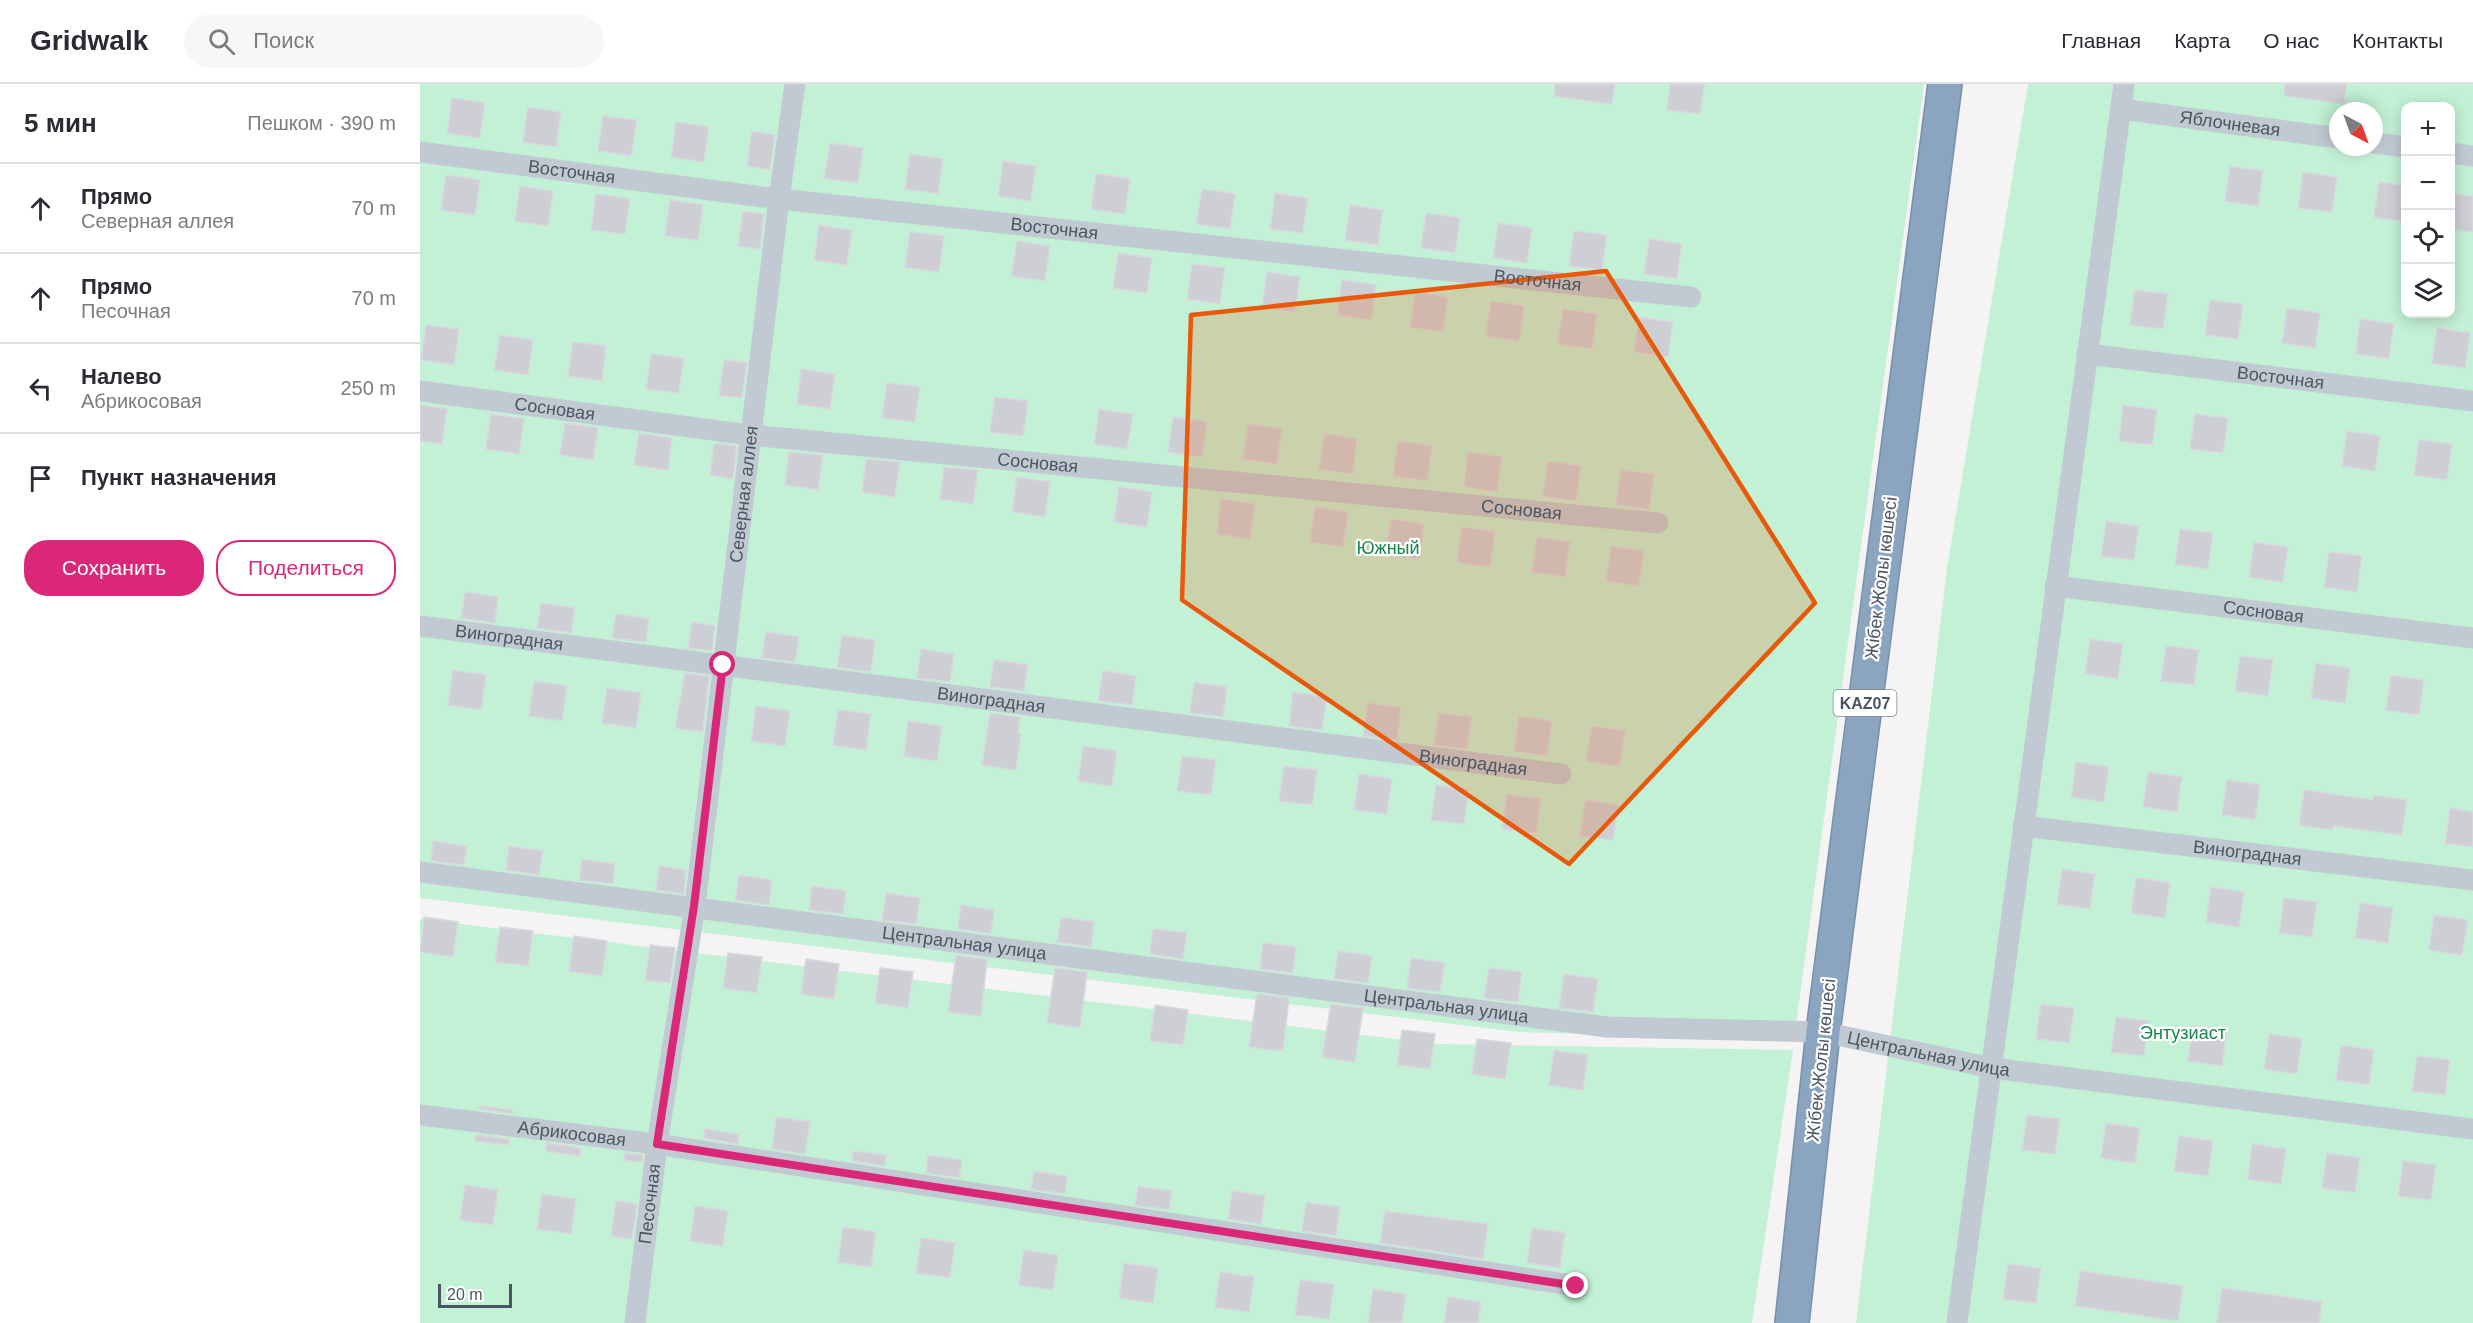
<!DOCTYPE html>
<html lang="ru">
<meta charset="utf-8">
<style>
body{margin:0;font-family:Helvetica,sans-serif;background:#f7f7f7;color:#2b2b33}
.controls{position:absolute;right:18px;top:18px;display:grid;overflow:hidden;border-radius:12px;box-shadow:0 3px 15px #0003}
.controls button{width:54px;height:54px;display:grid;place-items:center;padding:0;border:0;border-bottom:2px solid #e1e1e2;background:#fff;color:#2b2b33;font:30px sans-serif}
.compass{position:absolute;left:1909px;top:18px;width:54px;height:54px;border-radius:50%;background:#fff;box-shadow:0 3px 15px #0003;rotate:139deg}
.scale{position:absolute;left:18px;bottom:15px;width:74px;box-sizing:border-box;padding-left:6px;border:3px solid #4a5661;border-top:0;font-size:16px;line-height:21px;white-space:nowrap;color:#4a5661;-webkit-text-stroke:4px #fff;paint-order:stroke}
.stop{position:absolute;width:18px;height:18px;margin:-14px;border:4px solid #db2777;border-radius:50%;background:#fff}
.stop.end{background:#db2777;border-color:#fff;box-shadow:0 2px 6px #0008}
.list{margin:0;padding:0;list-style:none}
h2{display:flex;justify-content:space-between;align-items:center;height:78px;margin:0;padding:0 24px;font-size:26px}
h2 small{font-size:20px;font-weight:400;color:#7c7c81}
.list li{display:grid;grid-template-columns:39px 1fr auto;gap:18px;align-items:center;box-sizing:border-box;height:90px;padding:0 24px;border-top:2px solid #e1e1e2}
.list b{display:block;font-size:22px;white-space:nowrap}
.list p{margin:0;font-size:20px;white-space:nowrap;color:#7c7c81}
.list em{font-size:20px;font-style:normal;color:#7c7c81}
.actions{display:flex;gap:12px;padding:18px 24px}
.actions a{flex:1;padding:14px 0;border:2px solid #db2777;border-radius:24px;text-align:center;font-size:21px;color:#db2777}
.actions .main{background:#db2777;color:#fff}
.icon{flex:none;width:33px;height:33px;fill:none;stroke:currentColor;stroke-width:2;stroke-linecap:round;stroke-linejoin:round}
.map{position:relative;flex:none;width:2053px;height:1239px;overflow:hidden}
header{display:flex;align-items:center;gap:36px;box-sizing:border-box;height:84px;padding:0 30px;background:#fff;border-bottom:2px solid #e1e1e2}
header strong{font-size:28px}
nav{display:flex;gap:33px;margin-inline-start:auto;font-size:21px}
.search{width:420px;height:54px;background:#f7f7f7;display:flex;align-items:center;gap:15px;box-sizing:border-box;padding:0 21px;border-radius:33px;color:#7c7c81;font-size:22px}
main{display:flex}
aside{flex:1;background:#fff}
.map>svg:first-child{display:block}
.green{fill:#c3f1d5;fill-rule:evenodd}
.building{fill:#cdcfd5;stroke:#d7d9de;stroke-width:1.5}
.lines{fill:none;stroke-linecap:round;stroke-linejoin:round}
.highway-casing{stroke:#7690ad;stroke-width:36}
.street{stroke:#c1cad2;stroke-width:21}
.highway{stroke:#8ba5c1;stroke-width:33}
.route{stroke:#db2777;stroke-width:8}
.marked{fill:#e8590c;fill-opacity:0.2;stroke:#e8590c;stroke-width:4.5;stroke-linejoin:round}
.labels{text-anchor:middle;stroke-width:4.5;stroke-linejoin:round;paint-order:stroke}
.shield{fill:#fff;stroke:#808990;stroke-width:1.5}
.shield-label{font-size:16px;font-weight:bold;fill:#4a5661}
.street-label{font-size:18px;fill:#4a5661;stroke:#fff}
.park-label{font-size:18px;fill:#17864f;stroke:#fff}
</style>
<header>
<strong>Gridwalk</strong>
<div class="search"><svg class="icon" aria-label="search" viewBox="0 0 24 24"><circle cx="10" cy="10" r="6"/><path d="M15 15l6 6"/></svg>Поиск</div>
<nav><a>Главная</a><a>Карта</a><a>О нас</a><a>Контакты</a></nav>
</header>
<main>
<aside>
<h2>5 мин<small>Пешком · 390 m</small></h2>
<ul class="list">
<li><svg class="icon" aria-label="ahead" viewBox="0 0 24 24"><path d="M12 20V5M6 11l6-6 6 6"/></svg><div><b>Прямо</b><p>Северная аллея</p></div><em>70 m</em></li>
<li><svg class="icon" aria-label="ahead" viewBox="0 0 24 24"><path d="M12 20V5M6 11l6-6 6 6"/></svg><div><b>Прямо</b><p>Песочная</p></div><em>70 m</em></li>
<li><svg class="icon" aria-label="left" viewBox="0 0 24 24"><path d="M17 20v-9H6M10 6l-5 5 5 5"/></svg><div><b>Налево</b><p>Абрикосовая</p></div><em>250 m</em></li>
<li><svg class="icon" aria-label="arrive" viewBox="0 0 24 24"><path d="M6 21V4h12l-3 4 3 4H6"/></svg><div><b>Пункт назначения</b></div></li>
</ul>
<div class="actions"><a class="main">Сохранить</a><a>Поделиться</a></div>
</aside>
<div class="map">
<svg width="2053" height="1239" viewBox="0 0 2053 1239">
<rect width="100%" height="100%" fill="#f5f3f3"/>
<g class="green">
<path d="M0,0h1504l-130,955 -275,-7 -1099,-134z"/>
<path d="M1608,0h445v1239h-617l91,-755zM1986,22h44v208h-44zM1918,27h36v36h-36z"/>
<path d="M0,835l1017,125 356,6 -41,273h-1332z"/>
</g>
<g class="building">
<path d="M1135,0h60l-3,20 -58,-8z"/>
<path d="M1250,0h35l-5,30 -33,-4z"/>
<path d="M1865,0h62l-3,20 -60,-8z"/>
<path d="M32,14l33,5 -5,35 -33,-5z"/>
<path d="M108,23l33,5 -5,35 -33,-5z"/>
<path d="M183,32l34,4 -6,36 -33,-5z"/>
<path d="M256,38l33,5 -5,35 -33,-5z"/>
<path d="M332,47l23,4 -5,35 -23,-4z"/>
<path d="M410,59l33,5 -5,35 -34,-5z"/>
<path d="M490,70l33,5 -5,35 -33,-5z"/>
<path d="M583,77l33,5 -5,35 -33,-5z"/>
<path d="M1810,82l33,5 -5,35 -33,-5z"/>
<path d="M1883,88l34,5 -5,35 -34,-4z"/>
<path d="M676,90l34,5 -5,35 -34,-5z"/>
<path d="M26,91l34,5 -5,35 -34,-5z"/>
<path d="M1959,98l27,4v36l-32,-5z"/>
<path d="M100,102l33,5 -5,35 -33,-5z"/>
<path d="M782,105l33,5 -5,35 -34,-5z"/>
<path d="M855,109l33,5 -5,35 -33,-4z"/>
<path d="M176,110l34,5 -5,35 -34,-4z"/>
<path d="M2034,110l19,2v36l-22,-3z"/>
<path d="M250,116l33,5 -5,35 -33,-4z"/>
<path d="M930,121l33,5 -5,35 -33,-5z"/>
<path d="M323,127l21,3 -4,35 -22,-3z"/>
<path d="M1006,129l34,5 -5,35 -34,-5z"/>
<path d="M1078,139l34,5 -5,35 -34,-5z"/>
<path d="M399,141l33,5 -5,35 -33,-5z"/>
<path d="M1154,147l33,4 -5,35 -33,-4z"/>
<path d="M490,148l34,4 -5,36 -34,-5z"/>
<path d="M1229,155l33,5 -5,35 -33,-5z"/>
<path d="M597,157l33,5 -5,35 -34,-5z"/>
<path d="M698,169l34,5 -5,35 -34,-5z"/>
<path d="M772,180l33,4 -5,36 -33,-5z"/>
<path d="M847,188l33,5 -5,35 -33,-5z"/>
<path d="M922,196l34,5 -5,35 -34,-5z"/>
<path d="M1715,206l33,4 -5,35 -33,-4z"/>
<path d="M995,208l33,5 -5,35 -33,-5z"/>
<path d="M1790,216l33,4 -5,35 -33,-4z"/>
<path d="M1071,217l33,5 -5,35 -33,-5z"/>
<path d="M1867,224l33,5 -5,35 -33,-5z"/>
<path d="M1143,225l34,5 -5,35 -34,-5z"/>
<path d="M1219,233l34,5 -5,35 -34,-5z"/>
<path d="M1940,235l34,5 -5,35 -33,-5z"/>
<path d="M6,241l33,4 -5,36 -33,-5z"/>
<path d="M2017,244l33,5 -5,35 -33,-5z"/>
<path d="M80,251l33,5 -5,35 -34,-5z"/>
<path d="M153,258l33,4 -4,35 -34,-5z"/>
<path d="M231,270l33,4 -5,35 -33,-4z"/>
<path d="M304,276l23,3 -5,35 -23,-3z"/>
<path d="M381,285l34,5 -5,35 -33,-5z"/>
<path d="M467,299l33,4 -5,35 -33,-4z"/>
<path d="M575,313l33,4 -5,35 -33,-4z"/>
<path d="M0,321l27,4 -5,35 -22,-3z"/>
<path d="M1703,321l34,5 -5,35 -33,-4z"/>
<path d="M679,325l34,5 -6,35 -33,-5z"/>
<path d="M71,330l33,5 -5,35 -33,-5z"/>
<path d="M1775,330l33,4 -5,35 -33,-4z"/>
<path d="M753,333l34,5 -5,35 -34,-5z"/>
<path d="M145,339l33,5 -5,32 -33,-5z"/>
<path d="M828,340l34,5 -5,35 -34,-5z"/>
<path d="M1927,347l33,5 -5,35 -33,-5z"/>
<path d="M219,349l33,5 -4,32 -34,-5z"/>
<path d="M904,350l33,5 -4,35 -34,-5z"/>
<path d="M1999,356l33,4 -5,36 -33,-5z"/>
<path d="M978,357l34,5 -5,35 -34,-5z"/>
<path d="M294,359l23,3 -4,33 -23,-4z"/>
<path d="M369,368l34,3 -5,35 -33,-5z"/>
<path d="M1048,368l34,5 -5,35 -33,-5z"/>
<path d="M446,375l34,3 -5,35 -33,-5z"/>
<path d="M1128,377l33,5 -5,35 -33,-5z"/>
<path d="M524,383l34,3 -5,34 -33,-5z"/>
<path d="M1201,386l33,4 -5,35 -33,-4z"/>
<path d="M597,393l33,5 -5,35 -33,-5z"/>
<path d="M699,403l33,5 -5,35 -33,-5z"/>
<path d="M801,415l34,5 -5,35 -33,-5z"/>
<path d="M895,423l33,5 -5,35 -33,-5z"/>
<path d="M971,435l33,5 -5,35 -33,-5z"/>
<path d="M1686,437l33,5 -5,34 -33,-4z"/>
<path d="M1042,443l33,5 -5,35 -33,-5z"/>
<path d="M1760,445l33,4 -5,36 -33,-5z"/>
<path d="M1117,453l33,5 -5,35 -33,-5z"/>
<path d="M1834,458l34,5 -5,35 -34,-5z"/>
<path d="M1191,462l33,5 -5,35 -33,-5z"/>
<path d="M1909,468l33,4 -5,36 -33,-5z"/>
<path d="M45,508l33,5 -3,26 -34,-5z"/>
<path d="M121,519l34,5 -4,25 -34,-5z"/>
<path d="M196,530l33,5 -3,23 -34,-4z"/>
<path d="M272,538l23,4 -3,25 -24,-3z"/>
<path d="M346,548l33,5 -4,25 -33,-4z"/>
<path d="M422,551l33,5 -4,32 -34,-5z"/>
<path d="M1670,555l33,5 -5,35 -33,-5z"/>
<path d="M1746,562l33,4 -5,35 -33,-4z"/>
<path d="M501,565l33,5 -4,28 -33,-4z"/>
<path d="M1820,572l33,4 -5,36 -33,-5z"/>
<path d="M574,576l34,5 -4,26 -34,-4z"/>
<path d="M1896,579l34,5 -5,35 -34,-5z"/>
<path d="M33,586l33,5 -5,35 -33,-5z"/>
<path d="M683,587l33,5 -4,29 -34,-4z"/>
<path d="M265,589l24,3 -6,56 -28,-4z"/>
<path d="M1971,591l33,5 -5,35 -33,-5z"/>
<path d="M114,597l33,5 -5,35 -33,-5z"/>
<path d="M774,598l33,5 -4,30 -33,-4z"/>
<path d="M187,604l34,5 -5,35 -34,-5z"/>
<path d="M873,608l34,5 -5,33 -33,-4z"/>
<path d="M948,619l33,5 -4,32 -34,-4z"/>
<path d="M336,622l34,5 -5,35 -34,-5z"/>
<path d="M418,626l33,4 -5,36 -33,-5z"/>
<path d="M570,629l30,4 -2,17h3l-5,36 -34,-5z"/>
<path d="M1019,629l33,4 -5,32 -33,-4z"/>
<path d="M1099,632l33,5 -5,35 -33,-5z"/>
<path d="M488,637l34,5 -5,35 -33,-5z"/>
<path d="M1172,642l33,5 -5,35 -34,-5z"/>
<path d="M663,662l34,5 -5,35 -34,-5z"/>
<path d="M762,672l34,4 -5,35 -34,-4z"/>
<path d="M1656,678l33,5 -5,35 -33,-5z"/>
<path d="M864,682l33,4 -5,35 -33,-4z"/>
<path d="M1728,688l34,5 -5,35 -34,-5z"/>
<path d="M939,690l33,5 -5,35 -33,-4z"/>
<path d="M1807,696l33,5 -5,35 -33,-5z"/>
<path d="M1016,701l33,4 -5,35 -33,-4z"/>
<path d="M1884,706l69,10 1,-5 33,5 -5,35 -69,-9v4l-34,-5z"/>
<path d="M1087,710l34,5 -5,34 -34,-4z"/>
<path d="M1165,716l33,5 -5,35 -33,-4z"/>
<path d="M2030,724l23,4v35l-28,-4z"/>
<path d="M13,757l34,5 -3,19 -33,-4z"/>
<path d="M89,762l34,5 -4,24 -33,-5z"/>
<path d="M162,775l33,5 -2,20 -34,-4z"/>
<path d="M239,782l27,4 -2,24 -28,-4z"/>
<path d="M1642,785l33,5 -5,35 -33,-5z"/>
<path d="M319,791l33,5 -3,25 -34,-5z"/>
<path d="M1716,794l34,5 -5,35 -34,-5z"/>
<path d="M392,802l34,5 -3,23 -34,-4z"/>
<path d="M1791,803l33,5 -5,35 -33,-5z"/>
<path d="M466,809l34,5 -4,26 -34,-4z"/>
<path d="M1864,814l33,4 -5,35 -33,-4z"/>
<path d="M1940,819l33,5 -5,35 -33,-5z"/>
<path d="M541,821l33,5 -3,24 -33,-5z"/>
<path d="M2014,831l34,5 -6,35 -33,-5z"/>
<path d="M4,833l34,5 -5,35 -33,-5z"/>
<path d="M641,833l33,5 -3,25 -34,-5z"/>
<path d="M80,843l33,4 -5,35 -33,-4z"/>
<path d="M733,845l34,4 -4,26 -33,-5z"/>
<path d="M154,852l33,5 -5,35 -33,-5z"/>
<path d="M843,859l33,4 -3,26 -33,-4z"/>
<path d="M230,861l25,3 -5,35 -25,-3z"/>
<path d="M918,867l34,5 -4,27 -34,-4z"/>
<path d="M308,869l34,4 -5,36 -34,-5z"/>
<path d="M536,871l31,4 -6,57 -33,-4z"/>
<path d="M991,874l34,5 -5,29 -33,-4z"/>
<path d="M386,875l33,5 -5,35 -33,-5z"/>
<path d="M460,884l33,4 -5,36 -33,-5z"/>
<path d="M635,884l32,4 -7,56 -33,-5z"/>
<path d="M1069,884l33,4 -4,30 -34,-4z"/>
<path d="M1144,890l34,5 -5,33 -34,-4z"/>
<path d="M837,910l32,4 -6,53 -34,-4z"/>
<path d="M911,920l32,4 -8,54 -33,-5z"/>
<path d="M1621,920l33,4 -5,35 -33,-4z"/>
<path d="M735,921l33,5 -5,35 -33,-4z"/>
<path d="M1696,933l33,4 -5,35 -33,-4z"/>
<path d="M1773,942l34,5 -5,35 -34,-5z"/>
<path d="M982,946l33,4 -5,35 -33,-4z"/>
<path d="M1849,950l33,5 -5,35 -33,-5z"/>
<path d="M1057,955l34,4 -6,36 -33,-5z"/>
<path d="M1921,961l33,5 -5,35 -33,-5z"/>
<path d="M1134,966l34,5 -5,35 -34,-5z"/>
<path d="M1997,972l33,4 -5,35 -33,-4z"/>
<path d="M60,1022l33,4v4l-33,-5z"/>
<path d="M1607,1031l33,4 -5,35 -33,-4z"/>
<path d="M356,1033l34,5 -5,32 -33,-5z"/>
<path d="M1686,1039l34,5 -5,35 -34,-5z"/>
<path d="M285,1045l34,5 -1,10 -34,-6z"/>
<path d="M56,1051l33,4v6l-34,-4z"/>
<path d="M1759,1052l34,5 -5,35 -34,-5z"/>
<path d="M127,1059l34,5 -1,8 -34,-5z"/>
<path d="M1832,1060l34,5 -5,35 -33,-5z"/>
<path d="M433,1067l33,4 -1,11 -33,-5z"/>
<path d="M205,1069l18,2 -1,7 -18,-2z"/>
<path d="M1907,1069l33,5 -5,35 -33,-5z"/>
<path d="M508,1071l34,5 -3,18 -33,-5z"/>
<path d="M1983,1077l33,4 -5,35 -33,-4z"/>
<path d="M614,1087l33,5 -2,18 -34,-5z"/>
<path d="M45,1101l33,5 -5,35 -33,-5z"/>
<path d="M718,1102l34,5 -3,19 -34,-5z"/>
<path d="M812,1107l33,5 -4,28 -33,-5z"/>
<path d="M122,1110l34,5 -5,35 -34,-5z"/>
<path d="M196,1117l21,3 -5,35 -21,-3z"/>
<path d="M886,1118l34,5 -4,29 -34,-5z"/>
<path d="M275,1122l33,5 -5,35 -33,-5z"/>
<path d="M965,1127l103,13 -5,35 -103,-16z"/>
<path d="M423,1143l33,5 -5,35 -33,-5z"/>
<path d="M1112,1144l33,5 -5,35 -33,-5z"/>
<path d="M501,1154l34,5 -5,35 -34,-5z"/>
<path d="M604,1166l34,5 -5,35 -34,-5z"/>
<path d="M704,1179l34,5 -5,35 -34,-5z"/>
<path d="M1588,1180l33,4 -5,35 -33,-4z"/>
<path d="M1660,1187l103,15 -5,35 -103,-15z"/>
<path d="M800,1188l34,5 -5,35 -34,-5z"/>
<path d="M880,1196l34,4 -5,35 -34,-4z"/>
<path d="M1802,1204l100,14 -3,21h-102z"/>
<path d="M953,1205l33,5 -4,29h-34z"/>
<path d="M1028,1213l33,5 -3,21h-34z"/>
</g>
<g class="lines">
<defs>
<path id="highway" d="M1372,1239l31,-291 122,-948"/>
</defs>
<use href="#highway" class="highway-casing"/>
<g class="street">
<path id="s1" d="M1701,25l217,29"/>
<path d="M1954,59l32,4"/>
<path id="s2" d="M0,68l359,47 912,98"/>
<path d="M2030,69l23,3"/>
<path id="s3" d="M1667,270l386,47"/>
<path id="s4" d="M0,307l330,44 908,88"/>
<path id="s5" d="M1635,502l418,52"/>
<path id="s6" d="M0,542l1141,148"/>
<path id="s7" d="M1603,742l450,54"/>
<path id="s8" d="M0,788l1187,155 216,5 169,36 481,61"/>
<path id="s9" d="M0,1031l237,29 920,142"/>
<path id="s10" d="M215,1239l22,-179 38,-238 84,-707 16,-115"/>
<path d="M1537,1239l167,-1239"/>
</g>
<use href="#highway" class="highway"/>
</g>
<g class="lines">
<path class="route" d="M303,581l-29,241 -37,238 919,142"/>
</g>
<path class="marked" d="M1186,187l209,332 -246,261 -387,-264 9,-285z"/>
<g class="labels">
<rect class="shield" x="1413.5" y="606" width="63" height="26" rx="4.5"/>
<g class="shield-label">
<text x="1445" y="625">KAZ07</text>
</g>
<g class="street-label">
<text dy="6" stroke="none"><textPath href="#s1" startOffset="110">Яблочневая</textPath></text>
<text dy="6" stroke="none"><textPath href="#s2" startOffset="153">Восточная</textPath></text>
<text dy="6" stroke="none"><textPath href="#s2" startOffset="639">Восточная</textPath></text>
<text dy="6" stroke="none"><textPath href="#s2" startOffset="1125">Восточная</textPath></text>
<text dy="6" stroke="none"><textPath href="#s3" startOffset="195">Восточная</textPath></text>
<text dy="6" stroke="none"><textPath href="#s4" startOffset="136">Сосновая</textPath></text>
<text dy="6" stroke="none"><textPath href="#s4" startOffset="622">Сосновая</textPath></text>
<text dy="6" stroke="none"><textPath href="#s10" startOffset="836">Северная аллея</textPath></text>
<text dy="6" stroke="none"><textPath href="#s4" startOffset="1108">Сосновая</textPath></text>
<text transform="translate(1461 494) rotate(-83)" y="6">Жібек Жолы көшесі</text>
<text dy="6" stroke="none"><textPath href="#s5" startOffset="210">Сосновая</textPath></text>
<text dy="6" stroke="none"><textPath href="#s6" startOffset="90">Виноградная</textPath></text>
<text dy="6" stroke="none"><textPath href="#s6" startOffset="576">Виноградная</textPath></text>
<text dy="6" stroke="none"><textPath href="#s6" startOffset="1062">Виноградная</textPath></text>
<text dy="6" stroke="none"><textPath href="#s7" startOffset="226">Виноградная</textPath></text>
<text dy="6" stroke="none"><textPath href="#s8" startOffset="549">Центральная улица</textPath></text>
<text dy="6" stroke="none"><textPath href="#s8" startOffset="1035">Центральная улица</textPath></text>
<text dy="6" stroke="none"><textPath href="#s8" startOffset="1521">Центральная улица</textPath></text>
<text transform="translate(1401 976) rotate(-84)" y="6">Жібек Жолы көшесі</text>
<text dy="6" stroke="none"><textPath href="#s9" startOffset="153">Абрикосовая</textPath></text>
<text dy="6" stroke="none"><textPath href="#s10" startOffset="120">Песочная</textPath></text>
</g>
<g class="park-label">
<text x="968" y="470">Южный</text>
<text x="1763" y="955">Энтузиаст</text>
</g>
</g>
</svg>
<div class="controls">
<button>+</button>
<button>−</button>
<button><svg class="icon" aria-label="locate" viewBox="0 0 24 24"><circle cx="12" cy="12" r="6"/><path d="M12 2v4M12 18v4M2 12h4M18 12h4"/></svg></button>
<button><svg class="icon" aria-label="layers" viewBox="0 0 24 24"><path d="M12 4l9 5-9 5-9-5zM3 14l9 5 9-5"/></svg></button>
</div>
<svg class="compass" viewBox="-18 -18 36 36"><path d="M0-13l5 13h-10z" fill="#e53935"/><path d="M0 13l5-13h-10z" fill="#7c7c81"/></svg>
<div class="scale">20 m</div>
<div class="stop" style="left:303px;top:581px"></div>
<div class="stop end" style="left:1156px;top:1202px"></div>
</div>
</main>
